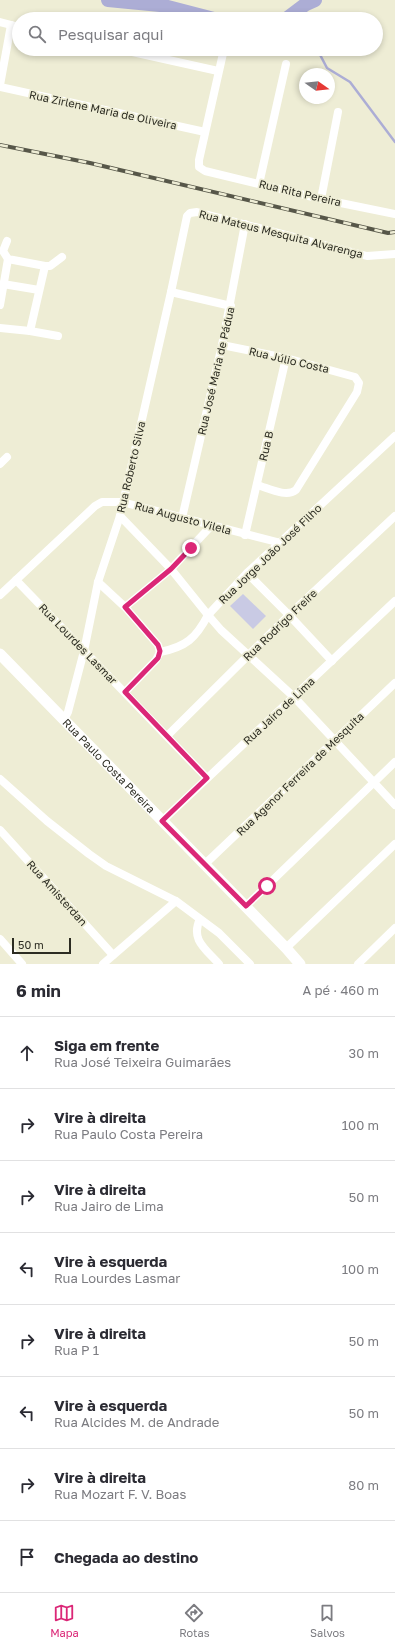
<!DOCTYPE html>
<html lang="pt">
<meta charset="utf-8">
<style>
body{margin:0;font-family:"Golos Text",sans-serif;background:#f2f2f3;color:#2b2b33}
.compass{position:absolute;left:299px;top:68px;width:36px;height:36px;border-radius:50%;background:#fff;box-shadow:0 2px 6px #0003;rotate:104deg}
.scale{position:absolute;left:12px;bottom:10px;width:59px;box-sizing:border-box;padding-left:4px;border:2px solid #2c2c22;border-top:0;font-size:11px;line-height:14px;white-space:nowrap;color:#2c2c22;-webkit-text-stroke:3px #eeedd5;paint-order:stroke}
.stop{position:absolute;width:12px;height:12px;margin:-9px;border:3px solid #db2777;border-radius:50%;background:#fff}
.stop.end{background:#db2777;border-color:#fff;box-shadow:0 1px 4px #0008}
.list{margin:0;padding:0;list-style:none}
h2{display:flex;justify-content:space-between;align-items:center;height:52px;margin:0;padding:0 16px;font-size:17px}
h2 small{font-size:13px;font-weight:400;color:#7c7c81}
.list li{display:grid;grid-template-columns:26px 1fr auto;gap:12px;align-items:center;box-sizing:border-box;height:72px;padding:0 16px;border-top:1px solid #e1e1e2}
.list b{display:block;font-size:15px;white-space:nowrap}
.list p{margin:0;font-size:13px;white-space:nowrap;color:#7c7c81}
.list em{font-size:13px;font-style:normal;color:#7c7c81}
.icon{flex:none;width:22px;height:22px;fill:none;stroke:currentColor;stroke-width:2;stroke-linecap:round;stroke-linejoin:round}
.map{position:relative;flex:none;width:395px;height:964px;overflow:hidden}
.search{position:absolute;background:#fff;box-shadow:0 2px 6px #0003;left:12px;right:12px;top:12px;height:44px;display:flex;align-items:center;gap:10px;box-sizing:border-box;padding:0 14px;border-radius:22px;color:#7c7c81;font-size:15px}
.sheet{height:628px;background:#fff}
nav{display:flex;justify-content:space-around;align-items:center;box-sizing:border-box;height:56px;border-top:1px solid #e1e1e2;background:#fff;font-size:11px;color:#7c7c81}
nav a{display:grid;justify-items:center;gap:2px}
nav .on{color:#db2777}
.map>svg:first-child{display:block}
.green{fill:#c9cae4}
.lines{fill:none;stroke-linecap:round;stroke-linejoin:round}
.stream{stroke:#acadd5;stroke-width:2.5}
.river{stroke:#acadd5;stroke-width:14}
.street{stroke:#fff;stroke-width:8}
.secondary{stroke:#fff;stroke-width:11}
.rail-casing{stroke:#575749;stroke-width:4}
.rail{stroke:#eeedd5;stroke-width:2.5;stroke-dasharray:8;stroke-linecap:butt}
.route{stroke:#db2777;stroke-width:5}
.labels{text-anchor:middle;stroke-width:3.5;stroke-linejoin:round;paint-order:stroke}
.street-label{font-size:11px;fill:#2c2c22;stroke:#eeedd5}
</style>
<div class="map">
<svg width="395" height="964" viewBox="0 0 395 964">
<rect width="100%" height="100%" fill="#eeedd5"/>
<path class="green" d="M243,594l23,22 -13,13 -23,-23z"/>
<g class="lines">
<g class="stream">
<path d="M297,10l5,9"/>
<path d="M317,49l10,19 23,14 45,60"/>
</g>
<g class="river">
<path d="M108,0l52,5 54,14"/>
<path d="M286,19l20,-15 9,-4"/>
</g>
<g class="street">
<path d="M0,22l19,5"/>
<path d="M119,49l99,22"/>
<path d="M224,49l-25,111v7l6,4 116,28 74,15"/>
<path d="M0,85l11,-60"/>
<path d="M0,87l205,45"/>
<path d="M259,184l27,-120"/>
<path d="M321,199l17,-87"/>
<path d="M7,241l-4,10 5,8 37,7h5l12,-9"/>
<path d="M3,284l36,6"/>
<path d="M171,292l60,14"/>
<path d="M0,305l8,-46"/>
<path d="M0,328l30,3 28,5"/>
<path d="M30,331l15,-65"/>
<path d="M222,345l64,13 69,19 4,6 -2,9 -61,98c-10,8 -28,-2 -39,-5"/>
<path d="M0,464l7,-7"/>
<path d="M120,516l51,53 37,46 39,-42 148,-137"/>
<path d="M182,518l40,-173 23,-121"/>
<path d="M245,535l41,-177"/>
<path d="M247,573l42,42 43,46"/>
<path d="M16,580l191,198"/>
<path d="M98,582l27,25 33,38 2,7"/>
<path d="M0,595l95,-89 7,-4h20l159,41"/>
<path d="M125,607l46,-38 40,-43"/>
<path d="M160,652c26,-5 36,-14 48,-37l13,15 73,67 101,108"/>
<path d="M125,692l31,-32 4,-8"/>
<path d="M64,720l4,-8 16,-61 14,-69 22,-66 51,-224 16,-76 3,-3 7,-1 170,44 28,-2"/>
<path d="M167,736l122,-121 106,-99"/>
<path d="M0,779l47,42 42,33 17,12 70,35 43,32 31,31"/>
<path d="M162,821l233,-220"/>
<path d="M0,830l113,125"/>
<path d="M205,864l190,-181"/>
<path d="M246,906l149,-144"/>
<path d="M200,919c-10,21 6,30 19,45"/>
<path d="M0,939l22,25"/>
<path d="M286,948l109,-104"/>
<path d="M103,964l73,-63"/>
<path d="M358,964l37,-36"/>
</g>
<path class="secondary" id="s1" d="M0,654l286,294 14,16"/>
<defs>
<path id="rail" d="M0,145l90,18 298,70 7,-1"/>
</defs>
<use href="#rail" class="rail-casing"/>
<use href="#rail" class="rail"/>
</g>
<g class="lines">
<path class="route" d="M191,548l-20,21 -46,38 33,38 2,6 -2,7 -33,34 82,86 -45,43 84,85 21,-20"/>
</g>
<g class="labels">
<g class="street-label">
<text transform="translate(103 110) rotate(12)" y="4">Rua Zirlene Maria de Oliveira</text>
<text transform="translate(300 193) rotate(13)" y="4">Rua Rita Pereira</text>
<text transform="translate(281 234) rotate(14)" y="4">Rua Mateus Mesquita Alvarenga</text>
<text transform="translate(289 360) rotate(13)" y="4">Rua Júlio Costa</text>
<text transform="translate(216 371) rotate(-77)" y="4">Rua José Maria de Pádua</text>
<text transform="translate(266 446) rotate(-77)" y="4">Rua B</text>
<text transform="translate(131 467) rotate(-77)" y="4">Rua Roberto Silva</text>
<text transform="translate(183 518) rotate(15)" y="4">Rua Augusto Vilela</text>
<text transform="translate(270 554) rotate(-44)" y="4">Rua Jorge João José Filho</text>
<text transform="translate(280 625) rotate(-44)" y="4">Rua Rodrigo Freire</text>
<text transform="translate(78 644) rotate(46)" y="4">Rua Lourdes Lasmar</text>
<text transform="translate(279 711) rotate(-43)" y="4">Rua Jairo de Lima</text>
<text dy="4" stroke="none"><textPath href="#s1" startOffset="156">Rua Paulo Costa Pereira</textPath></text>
<text transform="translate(300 774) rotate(-44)" y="4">Rua Agenor Ferreira de Mesquita</text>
<text transform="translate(57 893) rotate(48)" y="4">Rua Amisterdan</text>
</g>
</g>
</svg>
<svg class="compass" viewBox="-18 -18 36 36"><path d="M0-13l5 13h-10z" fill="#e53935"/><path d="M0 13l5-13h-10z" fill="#7c7c81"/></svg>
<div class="scale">50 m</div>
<div class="stop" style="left:267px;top:886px"></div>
<div class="stop end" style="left:191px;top:548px"></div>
<div class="search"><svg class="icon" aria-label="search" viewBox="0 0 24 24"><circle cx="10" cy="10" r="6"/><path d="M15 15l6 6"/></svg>Pesquisar aqui</div>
</div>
<section class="sheet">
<h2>6 min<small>A pé · 460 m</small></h2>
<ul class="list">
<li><svg class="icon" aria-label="ahead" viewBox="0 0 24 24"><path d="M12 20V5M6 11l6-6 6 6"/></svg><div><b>Siga em frente</b><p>Rua José Teixeira Guimarães</p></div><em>30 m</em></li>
<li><svg class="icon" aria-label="right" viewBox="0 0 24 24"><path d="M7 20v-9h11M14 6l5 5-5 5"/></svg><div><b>Vire à direita</b><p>Rua Paulo Costa Pereira</p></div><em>100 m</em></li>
<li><svg class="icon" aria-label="right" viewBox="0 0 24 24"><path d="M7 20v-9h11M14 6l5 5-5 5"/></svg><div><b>Vire à direita</b><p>Rua Jairo de Lima</p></div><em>50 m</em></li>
<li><svg class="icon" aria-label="left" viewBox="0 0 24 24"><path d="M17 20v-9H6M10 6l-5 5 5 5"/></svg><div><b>Vire à esquerda</b><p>Rua Lourdes Lasmar</p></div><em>100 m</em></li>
<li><svg class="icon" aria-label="right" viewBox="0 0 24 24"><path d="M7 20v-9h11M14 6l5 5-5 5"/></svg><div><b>Vire à direita</b><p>Rua P 1</p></div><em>50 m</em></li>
<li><svg class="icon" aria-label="left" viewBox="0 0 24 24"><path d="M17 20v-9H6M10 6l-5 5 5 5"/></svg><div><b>Vire à esquerda</b><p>Rua Alcides M. de Andrade</p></div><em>50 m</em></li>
<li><svg class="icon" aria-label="right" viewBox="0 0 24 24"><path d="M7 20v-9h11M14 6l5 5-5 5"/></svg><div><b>Vire à direita</b><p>Rua Mozart F. V. Boas</p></div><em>80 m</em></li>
<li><svg class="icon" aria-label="arrive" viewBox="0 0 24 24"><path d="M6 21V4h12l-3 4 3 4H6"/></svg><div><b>Chegada ao destino</b></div></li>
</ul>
</section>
<nav>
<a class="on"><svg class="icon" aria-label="map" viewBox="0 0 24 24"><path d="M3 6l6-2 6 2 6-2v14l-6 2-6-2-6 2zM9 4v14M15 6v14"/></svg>Mapa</a>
<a><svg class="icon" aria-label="directions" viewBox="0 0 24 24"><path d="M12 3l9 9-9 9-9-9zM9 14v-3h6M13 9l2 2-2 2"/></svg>Rotas</a>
<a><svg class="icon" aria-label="saved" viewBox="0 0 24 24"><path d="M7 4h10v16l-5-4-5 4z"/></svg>Salvos</a>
</nav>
